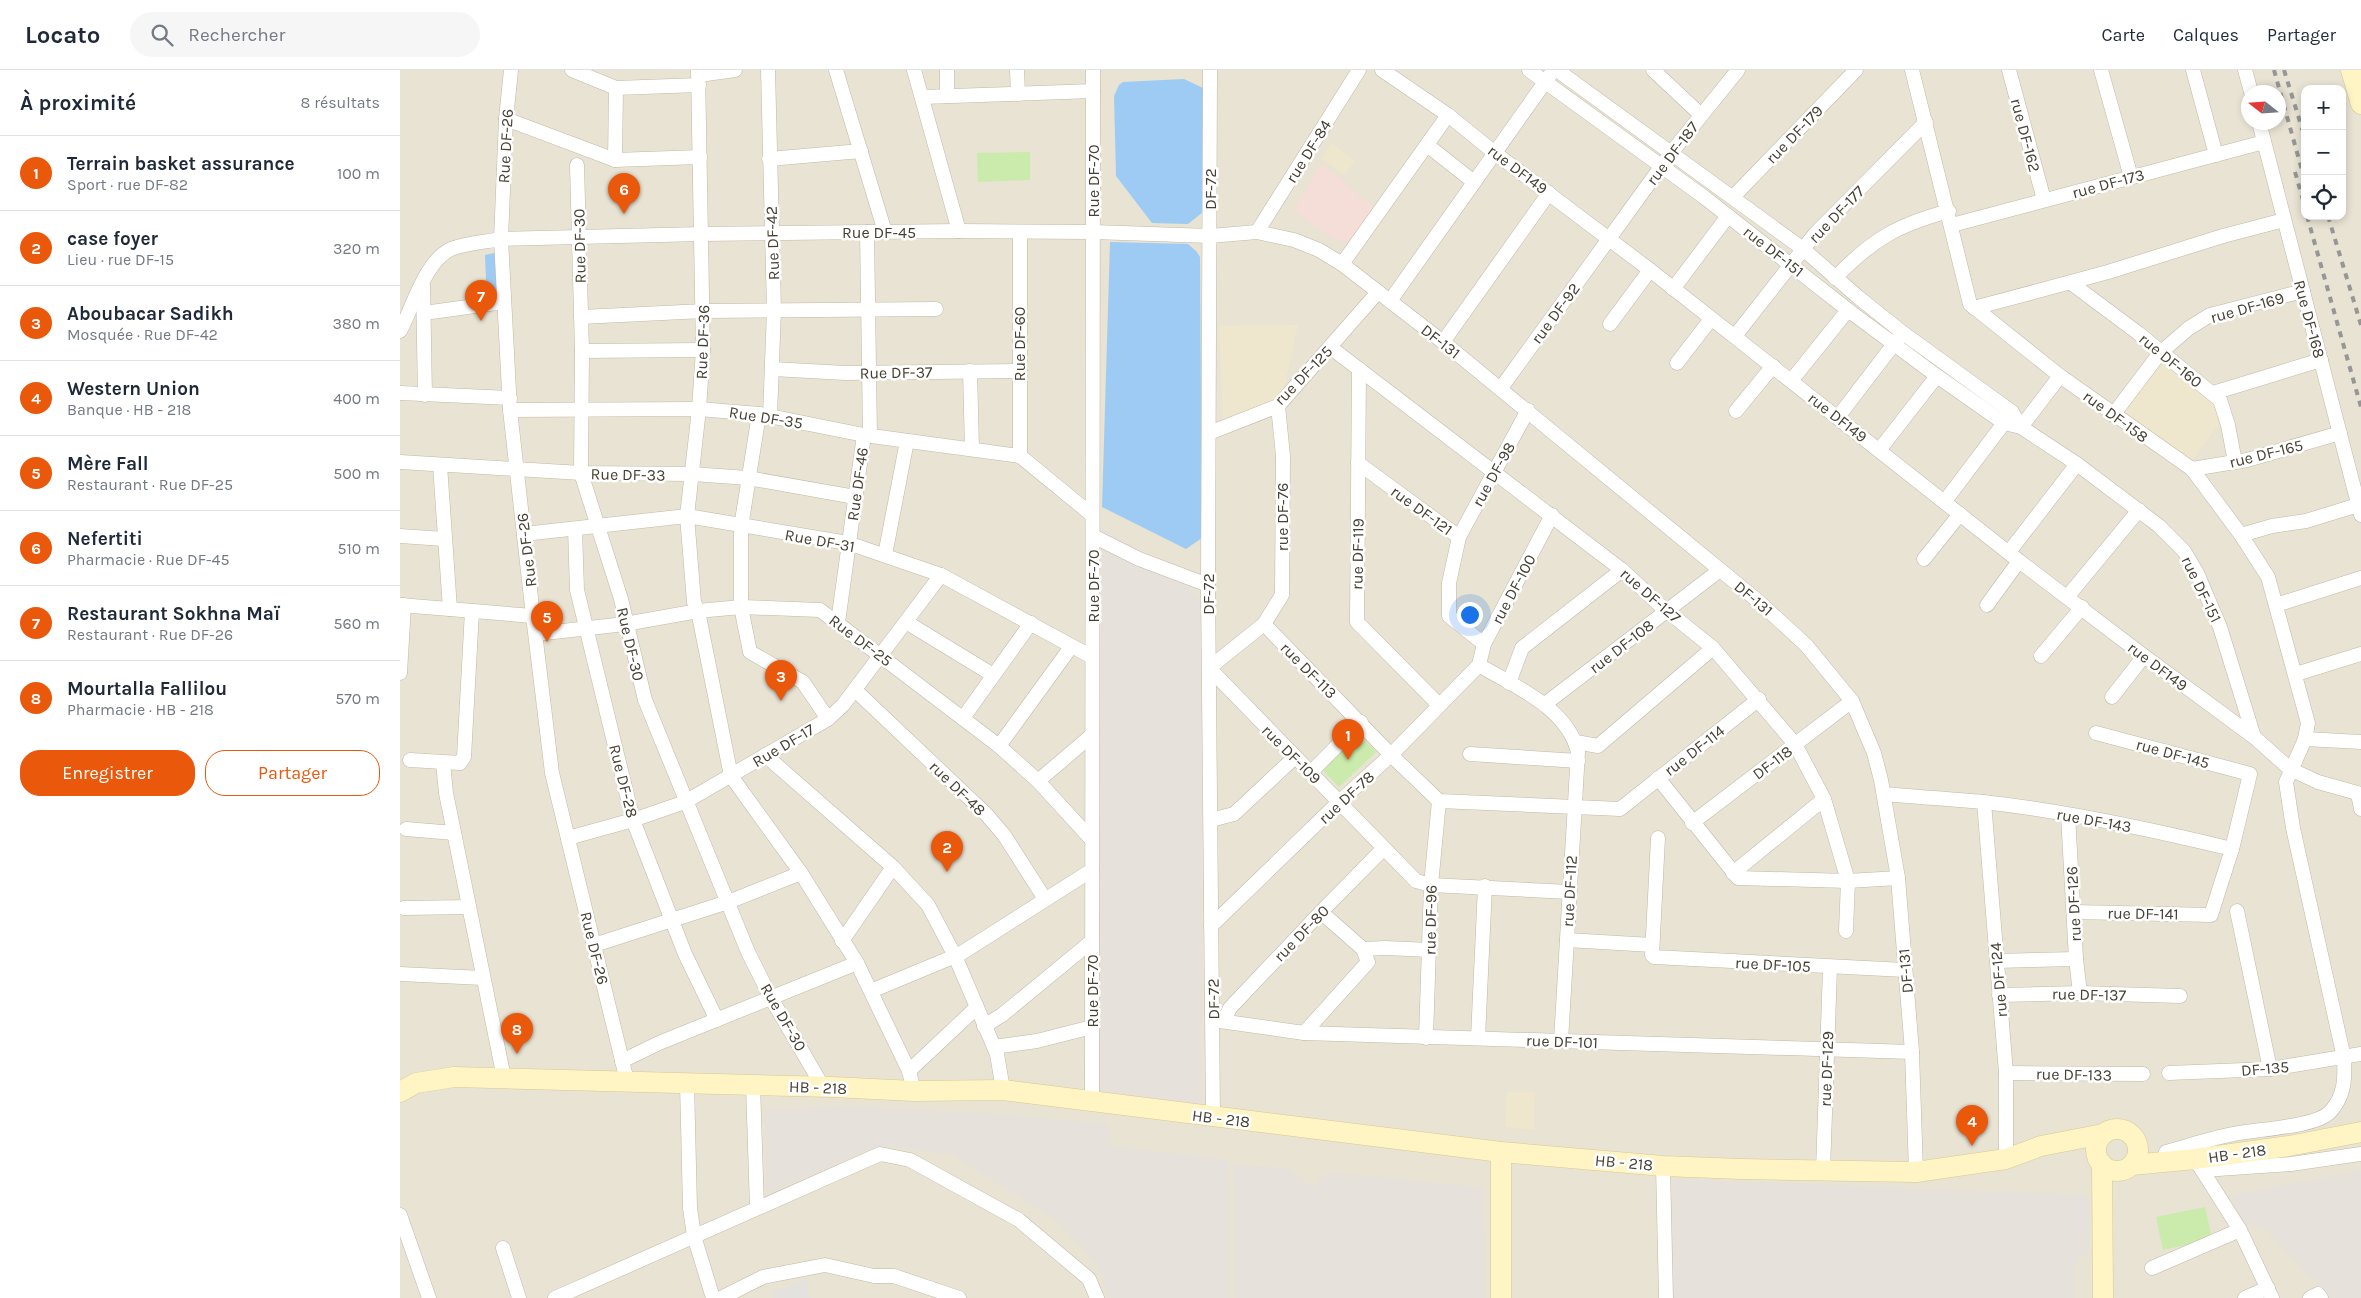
<!DOCTYPE html>
<html lang="fr">
<meta charset="utf-8">
<style>
body{margin:0;font-family:Karla,sans-serif;background:#f6f6f7;color:#1f2937}
.controls{position:absolute;right:15px;top:15px;display:grid;overflow:hidden;border-radius:10px;box-shadow:0 2px 8px #0003}
.controls button{width:45px;height:45px;display:grid;place-items:center;padding:0;border:0;border-bottom:1px solid #e0e1e3;background:#fff;color:#1f2937;font:25px sans-serif}
.compass{position:absolute;left:1841px;top:15px;width:45px;height:45px;border-radius:50%;background:#fff;box-shadow:0 2px 8px #0003;rotate:287deg}
.you{position:absolute;left:1069px;top:544px;width:18px;height:18px;margin:-12px;border:4px solid #fff;border-radius:50%;background:#1a73e8;box-shadow:0 0 0 8px #1a73e833}
.badge{display:grid;place-items:center;width:32px;height:32px;border-radius:50%;background:#ea580c;color:#fff;font-size:16px;font-weight:700}
.pin{position:absolute;translate:-50% -41px;filter:drop-shadow(0 1px 2px #0008)}
.pin::after{content:'';position:absolute;top:26px;width:18px;height:15px;background:inherit;clip-path:polygon(0 0,100% 0,50% 100%)}
.list{margin:0;padding:0;list-style:none}
h2{display:flex;justify-content:space-between;align-items:center;height:65px;margin:0;padding:0 20px;font-size:21px}
h2 small{font-size:16px;font-weight:400;color:#747a83}
.list li{display:grid;grid-template-columns:32px 1fr auto;gap:15px;align-items:center;box-sizing:border-box;height:75px;padding:0 20px;border-top:1px solid #e0e1e3}
.list b{display:block;font-size:19px;white-space:nowrap}
.list p{margin:0;font-size:16px;white-space:nowrap;color:#747a83}
.list em{font-size:16px;font-style:normal;color:#747a83}
.actions{display:flex;gap:10px;padding:15px 20px}
.actions a{flex:1;padding:11px 0;border:1px solid #ea580c;border-radius:20px;text-align:center;font-size:18px;color:#ea580c}
.actions .main{background:#ea580c;color:#fff}
.icon{flex:none;width:28px;height:28px;fill:none;stroke:currentColor;stroke-width:2;stroke-linecap:round;stroke-linejoin:round}
.map{position:relative;flex:none;width:1961px;height:1228px;overflow:hidden}
header{display:flex;align-items:center;gap:30px;box-sizing:border-box;height:70px;padding:0 25px;background:#fff;border-bottom:1px solid #e0e1e3}
header strong{font-size:24px}
nav{display:flex;gap:28px;margin-inline-start:auto;font-size:18px}
.search{width:350px;height:45px;background:#f6f6f7;display:flex;align-items:center;gap:12px;box-sizing:border-box;padding:0 18px;border-radius:28px;color:#747a83;font-size:19px}
main{display:flex}
aside{flex:1;background:#fff}
.map>svg:first-child{display:block}
.residential{fill:#e8e3d3;fill-rule:evenodd}
.industrial{fill:#e6e1da}
.education{fill:#eee7ce}
.medical{fill:#f5ded8}
.green{fill:#caebac}
.parking{fill:#e4e2de}
.water{fill:#9ecbf4}
.lines{fill:none;stroke-linecap:round;stroke-linejoin:round}
.street-casing{stroke:#c0b9a7;stroke-width:15}
.secondary-casing{stroke:#d7c992;stroke-width:21}
.street{stroke:#fff;stroke-width:14}
.secondary{stroke:#fff5c4;stroke-width:20}
.rail{stroke:#969696;stroke-width:4;stroke-dasharray:6 6;stroke-linecap:butt}
.labels{text-anchor:middle;stroke-width:5;stroke-linejoin:round;paint-order:stroke}
.street-label{font-size:16px;fill:#474134;stroke:#fff}
</style>
<header>
<strong>Locato</strong>
<div class="search"><svg class="icon" aria-label="search" viewBox="0 0 24 24"><circle cx="10" cy="10" r="6"/><path d="M15 15l6 6"/></svg>Rechercher</div>
<nav><a>Carte</a><a>Calques</a><a>Partager</a></nav>
</header>
<main>
<aside>
<h2>À proximité<small>8 résultats</small></h2>
<ul class="list">
<li><span class="badge">1</span><div><b>Terrain basket assurance</b><p>Sport · rue DF-82</p></div><em>100 m</em></li>
<li><span class="badge">2</span><div><b>case foyer</b><p>Lieu · rue DF-15</p></div><em>320 m</em></li>
<li><span class="badge">3</span><div><b>Aboubacar Sadikh</b><p>Mosquée · Rue DF-42</p></div><em>380 m</em></li>
<li><span class="badge">4</span><div><b>Western Union</b><p>Banque · HB - 218</p></div><em>400 m</em></li>
<li><span class="badge">5</span><div><b>Mère Fall</b><p>Restaurant · Rue DF-25</p></div><em>500 m</em></li>
<li><span class="badge">6</span><div><b>Nefertiti</b><p>Pharmacie · Rue DF-45</p></div><em>510 m</em></li>
<li><span class="badge">7</span><div><b>Restaurant Sokhna Maï</b><p>Restaurant · Rue DF-26</p></div><em>560 m</em></li>
<li><span class="badge">8</span><div><b>Mourtalla Fallilou</b><p>Pharmacie · HB - 218</p></div><em>570 m</em></li>
</ul>
<div class="actions"><a class="main">Enregistrer</a><a>Partager</a></div>
</aside>
<div class="map">
<svg width="1961" height="1228" viewBox="0 0 1961 1228">
<rect width="100%" height="100%" fill="#f4f0e5"/>
<path class="residential" d="M0,0h1961v1228h-1961zM1905,19h37v127h-37zM1848,22h30v30h-30z"/>
<g class="industrial">
<path d="M699,456l59,37 45,38 -2,507 -104,-13z"/>
<path d="M440,1036l141,7 128,11 2,22 117,14 2,138h-123l-1,-9 -9,-23 -37,-43 -107,-68 -71,-10 -115,48 -2,-83z"/>
<path d="M834,1095l54,3 25,20 15,-16 155,16 3,110h-251z"/>
<path d="M1961,1101v127h-31l-69,-73 -19,1 -11,-31z"/>
<path d="M1273,1109l416,16v61l-13,1 -1,41h-403z"/>
</g>
<g class="education">
<path d="M932,73l23,18 -11,14 -23,-17z"/>
<path d="M898,255l-16,72 -59,22 -4,-93z"/>
<path d="M1760,286l62,50 2,12 -34,46 -71,-51z"/>
<path d="M1107,1022h28l-1,38 -29,-3z"/>
</g>
<path class="medical" d="M922,94l53,44 -26,33h-12l-44,-31z"/>
<g class="green">
<path d="M630,82v28l-52,2 -1,-29z"/>
<path d="M957,663l19,19 -37,35 -18,-19z"/>
<path d="M1805,1137l7,32 -49,11 -7,-33z"/>
</g>
<path class="parking" d="M406,1210l3,18h-34l-2,-6z"/>
<g class="water">
<path d="M784,9l19,9v124l-15,12 -36,-1 -36,-47 -2,-80 5,-11 4,-3z"/>
<path d="M710,172l78,2 9,8 3,5 2,281 -16,11 -84,-42z"/>
<path d="M99,182l3,57 -15,-5 -2,-49z"/>
</g>
<g class="lines">
<defs>
<g id="street">
<path d="M111,0l-5,49 -5,120 9,171 23,206 19,157 75,308"/>
<path d="M172,0l44,18 83,-3"/>
<path d="M298,0l5,280 -4,59 -12,107 7,86 4,9 33,165 70,97 56,90 52,108 5,20"/>
<path d="M368,0l6,240 -4,106"/>
<path d="M436,0l49,162"/>
<path d="M514,0l45,161"/>
<path d="M617,0l1,24"/>
<path d="M810,0l-2,515 5,532"/>
<path d="M982,0l66,45 47,38 155,117 369,291 125,95 110,81 36,32 28,13 43,12"/>
<path d="M1129,0l175,127 144,113 89,66 67,47 17,4 56,37 82,62 25,25 13,22 23,54 34,110"/>
<path d="M1157,0l246,179 55,48 45,36 109,79 9,15"/>
<path d="M1253,0l48,45"/>
<path d="M1512,0l58,234 90,72 132,93 49,66 27,42 40,146 -3,16 -19,43 7,46 51,230c1,20 1,38 -14,54 -14,15 -73,17 -96,22 -23,4 -45,12 -68,18"/>
<path d="M1609,0l35,130"/>
<path d="M1701,0l30,107"/>
<path d="M1793,0l23,85"/>
<path d="M1845,0l6,22"/>
<path d="M299,5l36,-5"/>
<path d="M547,26v-26"/>
<path d="M523,27l170,-6"/>
<path d="M106,49l109,41 85,-3"/>
<path d="M1859,52l102,393"/>
<path d="M1027,75l47,37"/>
<path d="M369,89l92,-8"/>
<path d="M215,90l1,-72"/>
<path d="M177,95l5,186 -1,122 40,126 24,101 103,252 23,46 52,89"/>
<path d="M1333,127l123,-127"/>
<path d="M1552,155l312,-83"/>
<path d="M467,162l3,204"/>
<path d="M857,162l102,-162"/>
<path d="M942,194l106,-149"/>
<path d="M1435,208c38,-39 62,-53 114,-67"/>
<path d="M1671,213l67,50 82,67 8,25 7,37"/>
<path d="M23,216l2,109"/>
<path d="M1273,219l55,-73"/>
<path d="M990,231l160,-226"/>
<path d="M1574,238l134,-36 115,-36 61,-16"/>
<path d="M24,243l80,-11"/>
<path d="M181,247l123,-6 232,-2"/>
<path d="M1210,254l40,-54"/>
<path d="M0,261c13,-24 25,-70 51,-82 15,-6 34,-7 50,-10l201,-5 257,-3 134,1 117,4 47,-4 37,8 25,10 23,14 101,78 315,259 48,44 46,56 22,52 7,27 17,98 14,174 4,120"/>
<path d="M1335,266l80,-102 111,-112"/>
<path d="M1043,272l106,-149"/>
<path d="M930,277l292,223 40,37 51,41 82,96 29,55 24,82 -2,50"/>
<path d="M182,281l121,-1"/>
<path d="M1277,293l34,-44"/>
<path d="M373,299l72,4 174,-2"/>
<path d="M959,299l-2,253 82,83"/>
<path d="M570,301l2,78"/>
<path d="M1391,311l57,-71"/>
<path d="M1101,318l170,-235 67,-83"/>
<path d="M0,323l110,5"/>
<path d="M1813,323l108,-33"/>
<path d="M878,336l5,50 -1,139 -18,29 -55,44 207,213 15,4 138,7"/>
<path d="M110,340l189,-1 60,5 105,21 156,21"/>
<path d="M1336,341l37,-45"/>
<path d="M359,344l-18,113v80l9,45 53,30 25,37"/>
<path d="M1713,345l47,-62 29,-25 21,-13 93,-24"/>
<path d="M1438,347l62,-81"/>
<path d="M1621,357l39,-51"/>
<path d="M809,363l69,-27 100,-114"/>
<path d="M1480,379l57,-73"/>
<path d="M620,386v-224"/>
<path d="M620,386l72,59"/>
<path d="M0,392l181,11 111,1 56,4 107,19"/>
<path d="M958,393l101,74 -10,46v33l35,28"/>
<path d="M40,395l10,144"/>
<path d="M1792,399l55,-9 93,-27"/>
<path d="M1545,431l59,-78"/>
<path d="M175,459l2,61 56,230 52,134 32,66"/>
<path d="M124,464l163,-18 161,27 93,32 151,82"/>
<path d="M1841,465l31,-9 34,-5 52,-16"/>
<path d="M0,466l44,3"/>
<path d="M693,466l46,23 69,26"/>
<path d="M1059,467l69,-127"/>
<path d="M1609,482l68,-88"/>
<path d="M485,485l22,-114"/>
<path d="M1524,489l36,-45"/>
<path d="M1668,526l71,-86"/>
<path d="M0,535l133,11"/>
<path d="M1587,535l32,-44"/>
<path d="M1876,535l85,-27"/>
<path d="M438,552l26,-187"/>
<path d="M506,552l87,53"/>
<path d="M864,554l127,131 48,46"/>
<path d="M136,564l89,-10 73,-13 43,-4 79,3 179,136 39,35 54,59"/>
<path d="M1641,586l41,-49"/>
<path d="M1079,595c36,22 88,42 99,87l-17,289"/>
<path d="M1079,595l5,-21 68,-129"/>
<path d="M0,603l4,-68"/>
<path d="M1896,604l65,-20"/>
<path d="M1109,613l13,-35 100,-78"/>
<path d="M455,620l131,124 18,21 41,64"/>
<path d="M1712,627l32,-41"/>
<path d="M1145,634l175,-134"/>
<path d="M563,648l68,-95"/>
<path d="M1696,663l154,41 -18,75"/>
<path d="M1905,669l56,3"/>
<path d="M1176,672l22,4 115,-98"/>
<path d="M599,676l72,-99"/>
<path d="M1070,684l108,7"/>
<path d="M365,685l128,112 35,38 27,51 42,98 6,36"/>
<path d="M10,690l50,3 4,-6 8,-146"/>
<path d="M43,693l3,30 58,285"/>
<path d="M910,703l51,-51"/>
<path d="M1258,708l80,100 110,3 50,-3"/>
<path d="M638,711l54,-46"/>
<path d="M1484,724c33,3 66,5 99,8 84,9 167,27 249,47l-21,66 -137,-3"/>
<path d="M1958,724l3,15"/>
<path d="M1039,731l181,8 139,-110"/>
<path d="M1584,732l22,271v86"/>
<path d="M1668,745l8,144 4,34"/>
<path d="M811,750l23,-6 61,-57"/>
<path d="M1292,753l160,-122"/>
<path d="M6,759l48,4"/>
<path d="M168,768l65,-18 52,-18 143,-83 15,-14 98,-130"/>
<path d="M1258,768l-6,117 2,2 251,13"/>
<path d="M1333,803l91,-74"/>
<path d="M4,838l65,-1"/>
<path d="M1837,841l33,158"/>
<path d="M811,856l128,-124 52,-47 88,-90"/>
<path d="M1167,870l85,5"/>
<path d="M442,871l51,-74"/>
<path d="M194,875l134,-43 73,-29"/>
<path d="M963,879l22,-1 45,2"/>
<path d="M1597,891l79,-2"/>
<path d="M0,904l83,4"/>
<path d="M471,921l89,-37 132,-84"/>
<path d="M1599,925l81,-2 100,3"/>
<path d="M813,950l91,13 608,19"/>
<path d="M824,951l6,-13 91,-96 62,-63"/>
<path d="M584,956l18,-11 90,-74"/>
<path d="M904,963l64,-71 -5,-13 -42,-37"/>
<path d="M1026,968l5,-153 8,-84"/>
<path d="M1078,968l7,-152"/>
<path d="M594,977l43,-6 55,-14"/>
<path d="M222,991l37,-18 198,-80"/>
<path d="M509,1001l68,-64"/>
<path d="M1606,1003l137,1"/>
<path d="M1769,1003l101,-4 91,-15"/>
<path d="M287,1013l3,125 4,28 19,62"/>
<path d="M353,1015l4,123"/>
<path d="M692,1032l1,-1032"/>
<path d="M1795,1089l45,71 32,68"/>
<path d="M1263,1096l3,132"/>
<path d="M1803,1100l88,-6 70,-10"/>
<path d="M1423,1101l7,-203"/>
<path d="M0,1145l29,83"/>
<path d="M103,1178l16,50"/>
<path d="M1752,1198l88,-38"/>
<path d="M155,1228l325,-144 30,6 109,60 70,59 8,19"/>
<path d="M321,1228l42,-21 62,-12 49,11h20l65,22"/>
<path d="M1845,1228l23,-10"/>
<path d="M1910,1228l8,-4 3,4"/>
</g>
<g id="secondary">
<path d="M1951,0l10,34"/>
<path d="M0,1022l16,-9 38,-6 378,10 82,4 89,-1 498,62 162,14 78,3 175,3 90,-13 35,-13 62,-12"/>
<circle cx="1717" cy="1080" r="21"/>
<path d="M1702,1094l1,134"/>
<path d="M1732,1095l63,-6 94,-13 72,-14"/>
<path d="M1101,1228v-146"/>
</g>
</defs>
<use href="#street" class="street-casing"/>
<use href="#secondary" class="secondary-casing"/>
<use href="#street" class="street"/>
<use href="#secondary" class="secondary"/>
<g class="rail">
<path d="M1874,0l31,111"/>
<path d="M1884,0l21,68"/>
<path d="M1895,102l10,35"/>
<path d="M1907,146l54,191"/>
<path d="M1928,146l33,109"/>
</g>
</g>
<g class="labels">
<g class="street-label">
<text transform="translate(1394 64) rotate(-46)" y="6">rue DF-179</text>
<text transform="translate(1626 65) rotate(75)" y="6">rue DF-162</text>
<text transform="translate(105 76) rotate(-87)" y="6">Rue DF-26</text>
<text transform="translate(908 81) rotate(-58)" y="6">rue DF-84</text>
<text transform="translate(1272 83) rotate(-53)" y="6">rue DF-187</text>
<text transform="translate(1118 99) rotate(37)" y="6">rue DF149</text>
<text transform="translate(693 111) rotate(-90)" y="6">Rue DF-70</text>
<text transform="translate(1708 113) rotate(-15)" y="6">rue DF-173</text>
<text transform="translate(810 119) rotate(-90)" y="6">DF-72</text>
<text transform="translate(1436 144) rotate(-46)" y="6">rue DF-177</text>
<text x="479" y="168">Rue DF-45</text>
<text transform="translate(372 173) rotate(-92)" y="6">Rue DF-42</text>
<text transform="translate(179 176) rotate(-91)" y="6">Rue DF-30</text>
<text transform="translate(1374 181) rotate(38)" y="6">rue DF-151</text>
<text transform="translate(1847 237) rotate(-16)" y="6">rue DF-169</text>
<text transform="translate(1155 243) rotate(-54)" y="6">rue DF-92</text>
<text transform="translate(1910 249) rotate(75)" y="6">Rue DF-168</text>
<text transform="translate(1041 271) rotate(38)" y="6">DF-131</text>
<text transform="translate(302 272) rotate(-88)" y="6">Rue DF-36</text>
<text transform="translate(619 274) rotate(-90)" y="6">Rue DF-60</text>
<text transform="translate(1771 290) rotate(39)" y="6">rue DF-160</text>
<text transform="translate(496 302) rotate(-1)" y="6">Rue DF-37</text>
<text transform="translate(903 305) rotate(-46)" y="6">rue DF-125</text>
<text transform="translate(1716 346) rotate(36)" y="6">rue DF-158</text>
<text transform="translate(366 347) rotate(9)" y="6">Rue DF-35</text>
<text transform="translate(1438 347) rotate(38)" y="6">rue DF149</text>
<text transform="translate(1866 383) rotate(-14)" y="6">rue DF-165</text>
<text transform="translate(228 404) rotate(1)" y="6">Rue DF-33</text>
<text transform="translate(1093 404) rotate(-61)" y="6">rue DF-98</text>
<text transform="translate(457 414) rotate(-82)" y="6">Rue DF-46</text>
<text transform="translate(1022 440) rotate(36)" y="6">rue DF-121</text>
<text transform="translate(882 447) rotate(-90)" y="6">rue DF-76</text>
<text transform="translate(420 470) rotate(10)" y="6">Rue DF-31</text>
<text transform="translate(126 480) rotate(-97)" y="6">Rue DF-26</text>
<text transform="translate(957 484) rotate(-89)" y="6">rue DF-119</text>
<text transform="translate(693 516) rotate(-90)" y="6">Rue DF-70</text>
<text transform="translate(1113 519) rotate(-62)" y="6">rue DF-100</text>
<text transform="translate(1802 519) rotate(64)" y="6">rue DF-151</text>
<text transform="translate(808 524) rotate(-90)" y="6">DF-72</text>
<text transform="translate(1251 525) rotate(41)" y="6">rue DF-127</text>
<text transform="translate(1354 528) rotate(40)" y="6">DF-131</text>
<text transform="translate(461 570) rotate(37)" y="6">Rue DF-25</text>
<text transform="translate(231 574) rotate(77)" y="6">Rue DF-30</text>
<text transform="translate(1221 576) rotate(-38)" y="6">rue DF-108</text>
<text transform="translate(1758 596) rotate(37)" y="6">rue DF149</text>
<text transform="translate(909 600) rotate(45)" y="6">rue DF-113</text>
<text transform="translate(383 675) rotate(-31)" y="6">Rue DF-17</text>
<text transform="translate(1294 680) rotate(-38)" y="6">rue DF-114</text>
<text transform="translate(1773 683) rotate(15)" y="6">rue DF-145</text>
<text transform="translate(892 684) rotate(45)" y="6">rue DF-109</text>
<text transform="translate(1372 692) rotate(-37)" y="6">DF-118</text>
<text transform="translate(224 711) rotate(76)" y="6">Rue DF-28</text>
<text transform="translate(558 718) rotate(44)" y="6">rue DF-48</text>
<text transform="translate(946 727) rotate(-43)" y="6">rue DF-78</text>
<text transform="translate(1694 750) rotate(10)" y="6">rue DF-143</text>
<text transform="translate(1169 821) rotate(-87)" y="6">rue DF-112</text>
<text transform="translate(1673 834) rotate(-93)" y="6">rue DF-126</text>
<text transform="translate(1743 843) rotate(1)" y="6">rue DF-141</text>
<text transform="translate(1030 850) rotate(-89)" y="6">rue DF-96</text>
<text transform="translate(901 863) rotate(-46)" y="6">rue DF-80</text>
<text transform="translate(195 878) rotate(76)" y="6">Rue DF-26</text>
<text transform="translate(1373 894) rotate(3)" y="6">rue DF-105</text>
<text transform="translate(1505 901) rotate(-95)" y="6">DF-131</text>
<text transform="translate(1598 910) rotate(-95)" y="6">rue DF-124</text>
<text transform="translate(692 921) rotate(-90)" y="6">Rue DF-70</text>
<text transform="translate(1689 924) rotate(1)" y="6">rue DF-137</text>
<text transform="translate(813 929) rotate(-91)" y="6">DF-72</text>
<text transform="translate(384 947) rotate(60)" y="6">Rue DF-30</text>
<text transform="translate(1162 971) rotate(2)" y="6">rue DF-101</text>
<text transform="translate(1865 998) rotate(-5)" y="6">DF-135</text>
<text transform="translate(1426 999) rotate(-88)" y="6">rue DF-129</text>
<text transform="translate(1674 1004) rotate(1)" y="6">rue DF-133</text>
<text transform="translate(418 1017) rotate(2)" y="6">HB - 218</text>
<text transform="translate(821 1048) rotate(7)" y="6">HB - 218</text>
<text transform="translate(1837 1083) rotate(-8)" y="6">HB - 218</text>
<text transform="translate(1224 1092) rotate(5)" y="6">HB - 218</text>
</g>
</g>
</svg>
<div class="controls">
<button>+</button>
<button>−</button>
<button><svg class="icon" aria-label="locate" viewBox="0 0 24 24"><circle cx="12" cy="12" r="6"/><path d="M12 2v4M12 18v4M2 12h4M18 12h4"/></svg></button>
</div>
<svg class="compass" viewBox="-18 -18 36 36"><path d="M0-13l5 13h-10z" fill="#e53935"/><path d="M0 13l5-13h-10z" fill="#747a83"/></svg>
<div class="you"></div>
<div class="pin badge" style="left:948px;top:690px">1</div>
<div class="pin badge" style="left:547px;top:802px">2</div>
<div class="pin badge" style="left:381px;top:631px">3</div>
<div class="pin badge" style="left:1572px;top:1076px">4</div>
<div class="pin badge" style="left:147px;top:572px">5</div>
<div class="pin badge" style="left:224px;top:144px">6</div>
<div class="pin badge" style="left:81px;top:251px">7</div>
<div class="pin badge" style="left:117px;top:984px">8</div>
</div>
</main>
